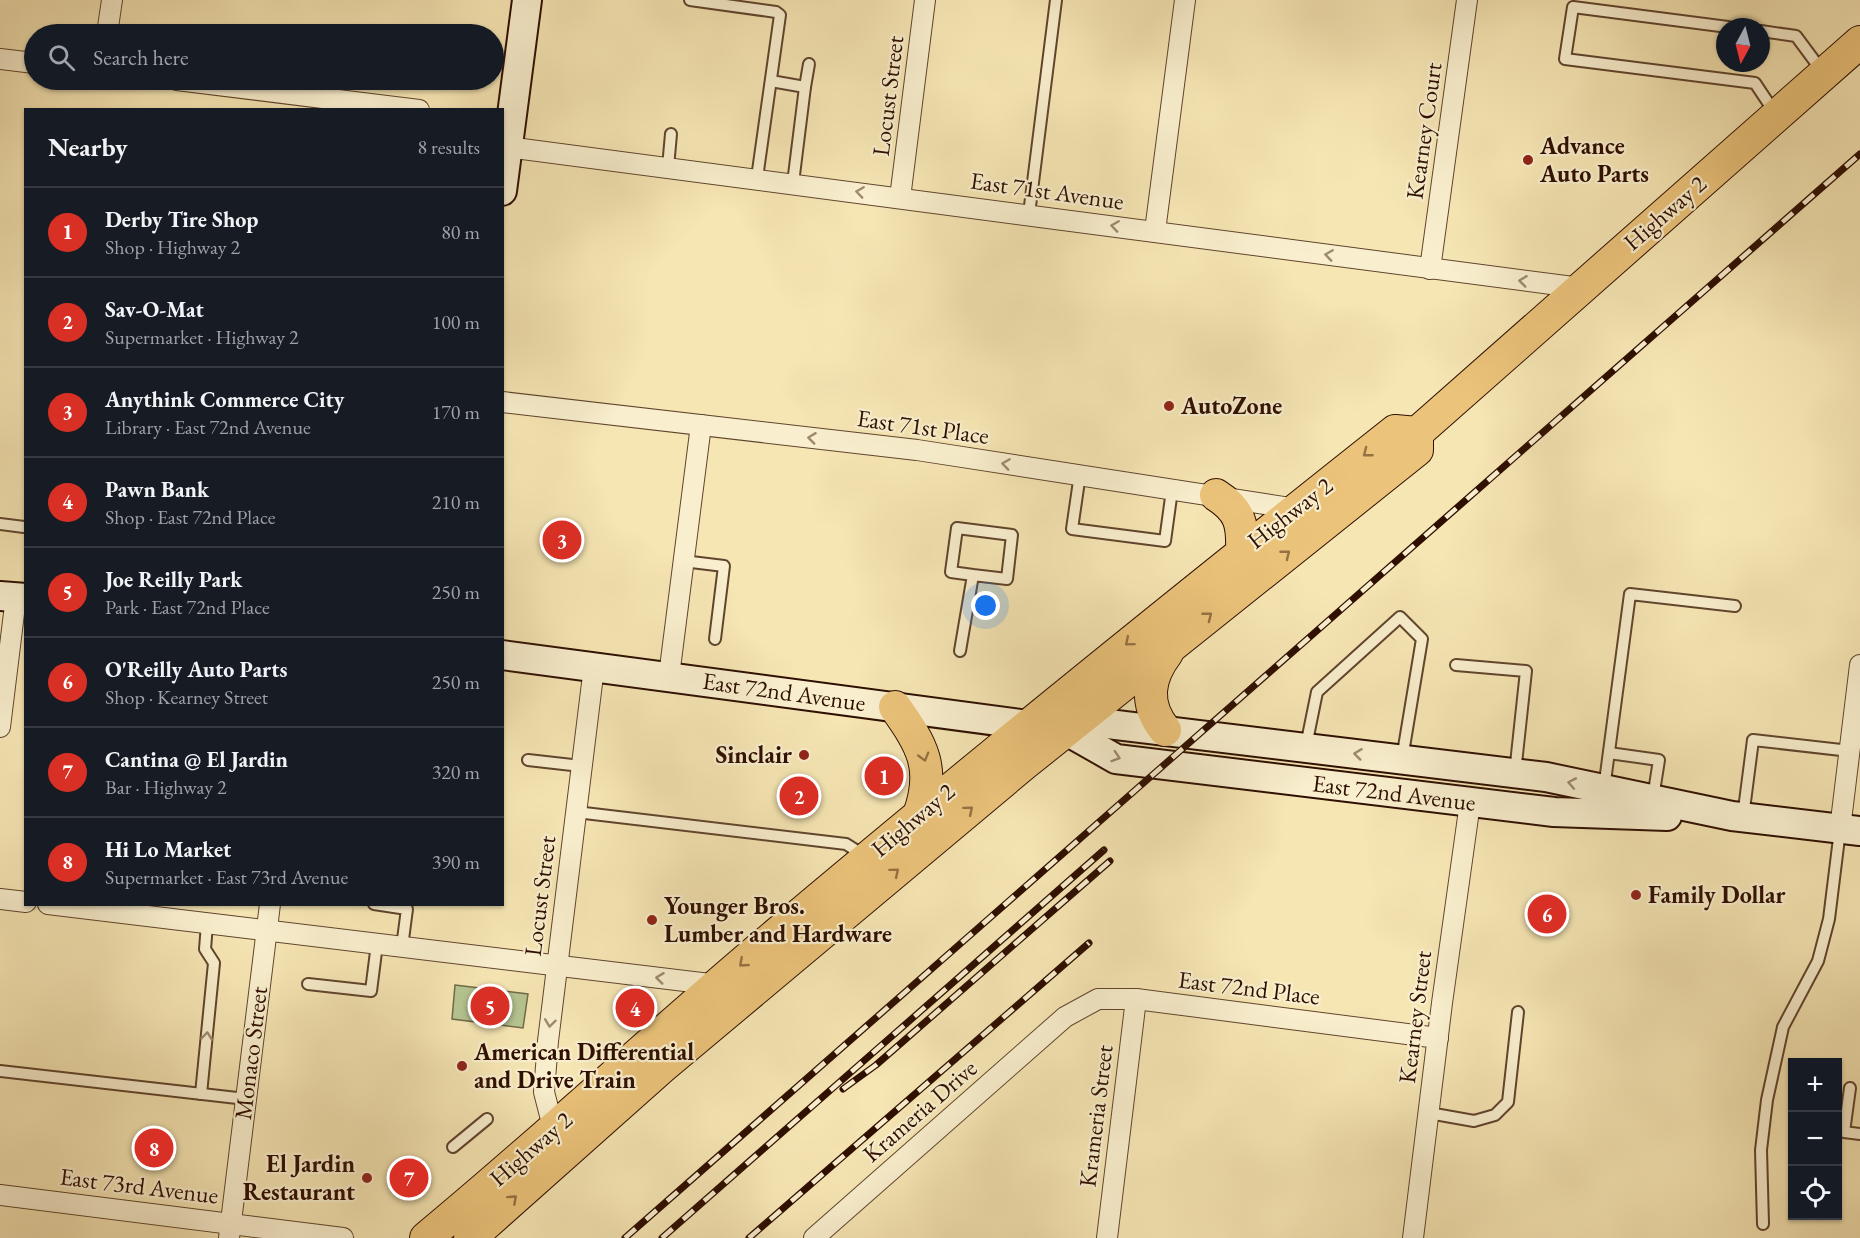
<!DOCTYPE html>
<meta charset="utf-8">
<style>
body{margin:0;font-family:"EB Garamond",serif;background:#20242c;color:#f1f3f6}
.controls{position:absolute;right:18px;bottom:18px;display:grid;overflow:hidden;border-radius:0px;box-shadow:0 2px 4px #0004}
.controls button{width:54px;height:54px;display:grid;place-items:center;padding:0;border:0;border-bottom:2px solid #363941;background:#171b24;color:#f1f3f6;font:30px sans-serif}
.compass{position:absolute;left:1716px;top:18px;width:54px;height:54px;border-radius:50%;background:#171b24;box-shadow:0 2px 4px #0004;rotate:187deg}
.you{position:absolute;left:986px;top:606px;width:21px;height:21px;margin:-15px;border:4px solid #fff;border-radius:50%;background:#1a73e8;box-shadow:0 0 0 9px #1a73e833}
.badge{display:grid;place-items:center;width:39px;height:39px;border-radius:50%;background:#d93025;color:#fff;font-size:20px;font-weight:700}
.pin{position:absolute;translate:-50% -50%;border:3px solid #fff;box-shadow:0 2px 6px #0006}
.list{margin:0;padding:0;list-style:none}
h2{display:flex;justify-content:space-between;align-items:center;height:78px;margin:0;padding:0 24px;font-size:26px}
h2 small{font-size:20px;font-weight:400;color:#9ea1a6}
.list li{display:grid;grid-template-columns:39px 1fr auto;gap:18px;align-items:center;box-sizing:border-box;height:90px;padding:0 24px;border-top:2px solid #363941}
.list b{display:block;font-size:22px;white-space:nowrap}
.list p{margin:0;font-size:20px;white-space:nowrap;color:#9ea1a6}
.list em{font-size:20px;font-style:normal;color:#9ea1a6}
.icon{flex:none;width:33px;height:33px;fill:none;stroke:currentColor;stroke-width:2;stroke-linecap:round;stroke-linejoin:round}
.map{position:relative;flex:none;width:1860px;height:1238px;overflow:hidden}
.search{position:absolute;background:#171b24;box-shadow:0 2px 4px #0004;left:24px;top:24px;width:480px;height:66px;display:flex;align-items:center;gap:15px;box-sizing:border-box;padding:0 21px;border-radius:33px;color:#9ea1a6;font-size:22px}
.panel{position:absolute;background:#171b24;box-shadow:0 2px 4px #0004;left:24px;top:108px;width:480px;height:798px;border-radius:0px}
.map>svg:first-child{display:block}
.green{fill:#b6c692;stroke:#726a49;stroke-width:1.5}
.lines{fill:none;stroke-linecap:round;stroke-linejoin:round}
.lane-casing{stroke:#60442d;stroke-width:14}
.street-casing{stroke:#60442d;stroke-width:22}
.secondary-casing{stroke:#2e0e00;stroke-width:32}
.primary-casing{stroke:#2e0e00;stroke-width:34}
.lane{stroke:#f9efce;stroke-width:10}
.street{stroke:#f9efce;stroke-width:20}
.secondary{stroke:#f9efce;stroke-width:28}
.primary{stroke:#ebc37a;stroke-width:32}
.rail-casing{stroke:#2e0e00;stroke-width:7}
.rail{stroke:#f9efce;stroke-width:4.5;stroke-dasharray:14;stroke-linecap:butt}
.oneway{stroke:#9e8a71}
.oneway2{stroke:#967243}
.poi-dot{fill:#8f2418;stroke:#f9efce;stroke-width:2}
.labels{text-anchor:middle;stroke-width:4.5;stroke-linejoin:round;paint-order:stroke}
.street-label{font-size:24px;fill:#2e0e00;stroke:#f9efce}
.poi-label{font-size:24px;font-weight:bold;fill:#2e0e00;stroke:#f9efce;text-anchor:start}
</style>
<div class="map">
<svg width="1860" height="1238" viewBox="0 0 1860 1238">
<rect width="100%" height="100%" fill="#f6e6b4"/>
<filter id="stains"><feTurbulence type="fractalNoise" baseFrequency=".00333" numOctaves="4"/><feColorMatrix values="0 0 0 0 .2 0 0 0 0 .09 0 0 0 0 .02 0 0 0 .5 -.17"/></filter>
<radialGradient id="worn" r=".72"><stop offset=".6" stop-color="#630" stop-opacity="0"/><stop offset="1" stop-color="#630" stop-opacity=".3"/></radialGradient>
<path class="green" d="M455,985l73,9 -5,34 -71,-9z"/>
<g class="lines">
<defs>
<g id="lane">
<path d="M690,0l86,12 4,3 -23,163"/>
<path d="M1728,27l-155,-20 -8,52 190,24 20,30"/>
<path d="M1761,31l35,5 26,35"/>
<path d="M771,81l34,6 -12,96"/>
<path d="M805,87l4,-23"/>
<path d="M668,167l3,-33"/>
<path d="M1029,214l27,-214"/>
<path d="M1080,474l-8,55 93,12 7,-51"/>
<path d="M0,524l24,3"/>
<path d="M683,561l41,5 -9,73"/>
<path d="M960,651l13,-76 34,4 5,-44 -55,-7 -6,44 22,3"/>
<path d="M1456,665l70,6 -11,102"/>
<path d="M1306,746l11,-54 83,-75 22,22 -20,120"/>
<path d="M1609,753l50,7 -6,38"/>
<path d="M528,760l53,6"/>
<path d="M1604,789l26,-195 105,12"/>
<path d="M576,812l270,32 19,12"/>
<path d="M1743,817l10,-77 97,11"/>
<path d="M374,904l33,5 -5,38"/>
<path d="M308,984l63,7 6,-47"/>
<path d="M0,1071l246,28"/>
<path d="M1850,1088l-6,44 16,2"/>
<path d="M201,1094l13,-131 -9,-14 2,-25"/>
<path d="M1429,1113l45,8 21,-6 13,-13 10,-90"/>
<path d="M453,1147l34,-28"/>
<path d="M1763,1224l-2,-74 6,-50 16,-73 35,-66 11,-42 11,-89"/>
</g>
<g id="street">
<path d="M107,34l5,-34"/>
<path d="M0,59l34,4"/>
<path d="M177,80l242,30"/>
<path d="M507,147l1074,141"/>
<path d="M900,198l25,-198"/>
<path d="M1155,231l30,-231"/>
<path d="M1430,269l37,-269"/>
<path d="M502,402l415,48 386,60"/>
<path d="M669,676l32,-251"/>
<path d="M0,727l16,-130"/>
<path d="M1840,829l20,-164"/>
<path d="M0,899l26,3"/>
<path d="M48,904l670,81"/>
<path d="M554,1131l-10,-39 4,-51 46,-374"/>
<path d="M0,1195l343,43"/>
<path d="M229,1238l41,-334"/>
<path d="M814,1238l251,-221 33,-18h38l302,39"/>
<path d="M1107,1238l29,-239"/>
<path d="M1413,1238l29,-235 28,-200"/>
</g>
<g id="secondary">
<path d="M502,191l25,-191"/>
<path d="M0,596l26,2"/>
<path d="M502,655l563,75 43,-6 438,53 186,39 128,15"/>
<path d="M1065,730l51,29 438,53 113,4"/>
</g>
<g id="primary">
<path d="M1216,495c24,15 27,29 26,56"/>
<path d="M895,707c27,38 41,61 24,108"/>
<path d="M1165,730c-21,-26 -17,-52 2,-77"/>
<path d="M426,1238c116,-96 225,-198 340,-295 207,-175 417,-344 629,-512l22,2"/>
<path d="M470,1238l191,-170 363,-304 393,-314v-17l443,-391"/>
</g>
</defs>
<use href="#lane" class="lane-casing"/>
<use href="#street" class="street-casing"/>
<use href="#secondary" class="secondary-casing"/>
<use href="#primary" class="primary-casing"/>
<use href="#lane" class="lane"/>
<use href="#street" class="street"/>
<use href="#secondary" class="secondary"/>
<use href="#primary" class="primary"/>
<defs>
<g id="rail">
<path d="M843,1089l33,-24 234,-204"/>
<path d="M625,1238l1235,-1084"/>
<path d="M662,1238l442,-388"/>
<path d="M749,1238l340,-295"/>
</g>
</defs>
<use href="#rail" class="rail-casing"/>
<use href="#rail" class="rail"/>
</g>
<defs><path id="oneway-chevron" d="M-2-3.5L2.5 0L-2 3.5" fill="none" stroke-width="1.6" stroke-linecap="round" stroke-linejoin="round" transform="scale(1.5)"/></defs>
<g class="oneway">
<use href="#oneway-chevron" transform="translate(860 192) rotate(-172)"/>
<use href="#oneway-chevron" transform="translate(1115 226) rotate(-172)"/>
<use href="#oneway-chevron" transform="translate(1329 255) rotate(-172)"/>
<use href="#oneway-chevron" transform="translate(1523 281) rotate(-173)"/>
<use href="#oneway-chevron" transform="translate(812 438) rotate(-173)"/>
<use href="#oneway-chevron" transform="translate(1006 464) rotate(-172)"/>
<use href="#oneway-chevron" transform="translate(1358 754) rotate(-173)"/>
<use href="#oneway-chevron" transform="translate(1116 757) rotate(18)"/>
<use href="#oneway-chevron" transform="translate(1572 783) rotate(-169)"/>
<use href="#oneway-chevron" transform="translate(660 978) rotate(-173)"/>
<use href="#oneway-chevron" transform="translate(550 1023) rotate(97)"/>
<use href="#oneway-chevron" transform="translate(207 1036) rotate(-84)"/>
</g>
<g class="oneway2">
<use href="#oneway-chevron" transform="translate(1367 453) rotate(142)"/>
<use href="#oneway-chevron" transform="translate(1286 554) rotate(-38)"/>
<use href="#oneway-chevron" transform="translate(1208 616) rotate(-38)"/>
<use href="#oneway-chevron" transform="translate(1129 642) rotate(140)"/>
<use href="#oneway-chevron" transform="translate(924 757) rotate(74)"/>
<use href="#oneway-chevron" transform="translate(969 810) rotate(-40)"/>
<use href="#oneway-chevron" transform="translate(895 872) rotate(-40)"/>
<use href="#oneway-chevron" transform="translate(743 963) rotate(139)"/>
<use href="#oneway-chevron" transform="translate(513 1199) rotate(-42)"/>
</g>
<g class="poi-dot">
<circle cx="1528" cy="160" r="6"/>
<circle cx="1169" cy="406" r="6"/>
<circle cx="804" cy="755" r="6"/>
<circle cx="1636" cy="895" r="6"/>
<circle cx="652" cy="920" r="6"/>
<circle cx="462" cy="1066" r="6"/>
<circle cx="367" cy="1178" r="6"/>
</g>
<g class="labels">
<g class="street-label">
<text transform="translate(888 96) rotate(-83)" y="8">Locust Street</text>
<text transform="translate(1424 131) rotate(-82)" y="8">Kearney Court</text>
<text transform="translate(1047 191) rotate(8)" y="8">East 71st Avenue</text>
<text transform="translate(1665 213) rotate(-41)" y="8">Highway 2</text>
<text transform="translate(923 427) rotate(8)" y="8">East 71st Place</text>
<text transform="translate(1290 513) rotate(-38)" y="8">Highway 2</text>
<text transform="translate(784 692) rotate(8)" y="8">East 72nd Avenue</text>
<text transform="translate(1394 793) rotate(7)" y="8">East 72nd Avenue</text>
<text transform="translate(913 820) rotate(-40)" y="8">Highway 2</text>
<text transform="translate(540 896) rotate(-83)" y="8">Locust Street</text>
<text transform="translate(1249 988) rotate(7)" y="8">East 72nd Place</text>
<text transform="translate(1415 1017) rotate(-83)" y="8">Kearney Street</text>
<text transform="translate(251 1053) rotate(-83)" y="8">Monaco Street</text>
<text transform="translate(920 1111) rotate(-41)" y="8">Krameria Drive</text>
<text transform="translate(1096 1116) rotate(-83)" y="8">Krameria Street</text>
<text transform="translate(531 1149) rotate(-41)" y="8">Highway 2</text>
<text transform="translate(139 1186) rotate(7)" y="8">East 73rd Avenue</text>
</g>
<g class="poi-label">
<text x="1540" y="154">Advance<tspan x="1540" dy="28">Auto Parts</tspan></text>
<text x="1181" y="414">AutoZone</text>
<text x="792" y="763" text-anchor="end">Sinclair</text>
<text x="1648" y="903">Family Dollar</text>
<text x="664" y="914">Younger Bros.<tspan x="664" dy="28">Lumber and Hardware</tspan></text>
<text x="474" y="1060">American Differential<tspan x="474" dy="28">and Drive Train</tspan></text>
<text x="355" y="1172" text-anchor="end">El Jardin<tspan x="355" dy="28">Restaurant</tspan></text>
</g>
</g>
<rect width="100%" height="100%" filter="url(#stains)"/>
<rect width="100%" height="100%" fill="url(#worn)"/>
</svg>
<div class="controls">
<button>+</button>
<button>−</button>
<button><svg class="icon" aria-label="locate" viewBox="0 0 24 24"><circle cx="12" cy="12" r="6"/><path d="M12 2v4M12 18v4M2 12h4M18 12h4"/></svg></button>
</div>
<svg class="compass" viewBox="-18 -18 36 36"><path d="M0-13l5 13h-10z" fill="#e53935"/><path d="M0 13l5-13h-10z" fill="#9ea1a6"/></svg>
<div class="you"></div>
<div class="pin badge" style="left:884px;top:776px">1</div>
<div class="pin badge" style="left:799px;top:796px">2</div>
<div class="pin badge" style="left:562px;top:540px">3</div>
<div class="pin badge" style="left:635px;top:1008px">4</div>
<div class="pin badge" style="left:490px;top:1006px">5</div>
<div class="pin badge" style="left:1547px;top:914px">6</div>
<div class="pin badge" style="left:409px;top:1178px">7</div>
<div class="pin badge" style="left:154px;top:1148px">8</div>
<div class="search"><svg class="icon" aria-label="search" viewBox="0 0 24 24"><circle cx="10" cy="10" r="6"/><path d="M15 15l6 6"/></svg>Search here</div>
<section class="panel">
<h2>Nearby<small>8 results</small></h2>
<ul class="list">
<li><span class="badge">1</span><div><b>Derby Tire Shop</b><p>Shop · Highway 2</p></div><em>80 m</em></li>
<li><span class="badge">2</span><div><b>Sav-O-Mat</b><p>Supermarket · Highway 2</p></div><em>100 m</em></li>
<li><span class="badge">3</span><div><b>Anythink Commerce City</b><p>Library · East 72nd Avenue</p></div><em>170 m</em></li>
<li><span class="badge">4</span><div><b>Pawn Bank</b><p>Shop · East 72nd Place</p></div><em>210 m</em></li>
<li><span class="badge">5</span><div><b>Joe Reilly Park</b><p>Park · East 72nd Place</p></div><em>250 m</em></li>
<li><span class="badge">6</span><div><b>O'Reilly Auto Parts</b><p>Shop · Kearney Street</p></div><em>250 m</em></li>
<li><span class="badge">7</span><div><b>Cantina @ El Jardin</b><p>Bar · Highway 2</p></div><em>320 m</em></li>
<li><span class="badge">8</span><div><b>Hi Lo Market</b><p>Supermarket · East 73rd Avenue</p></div><em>390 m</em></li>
</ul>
</section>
</div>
